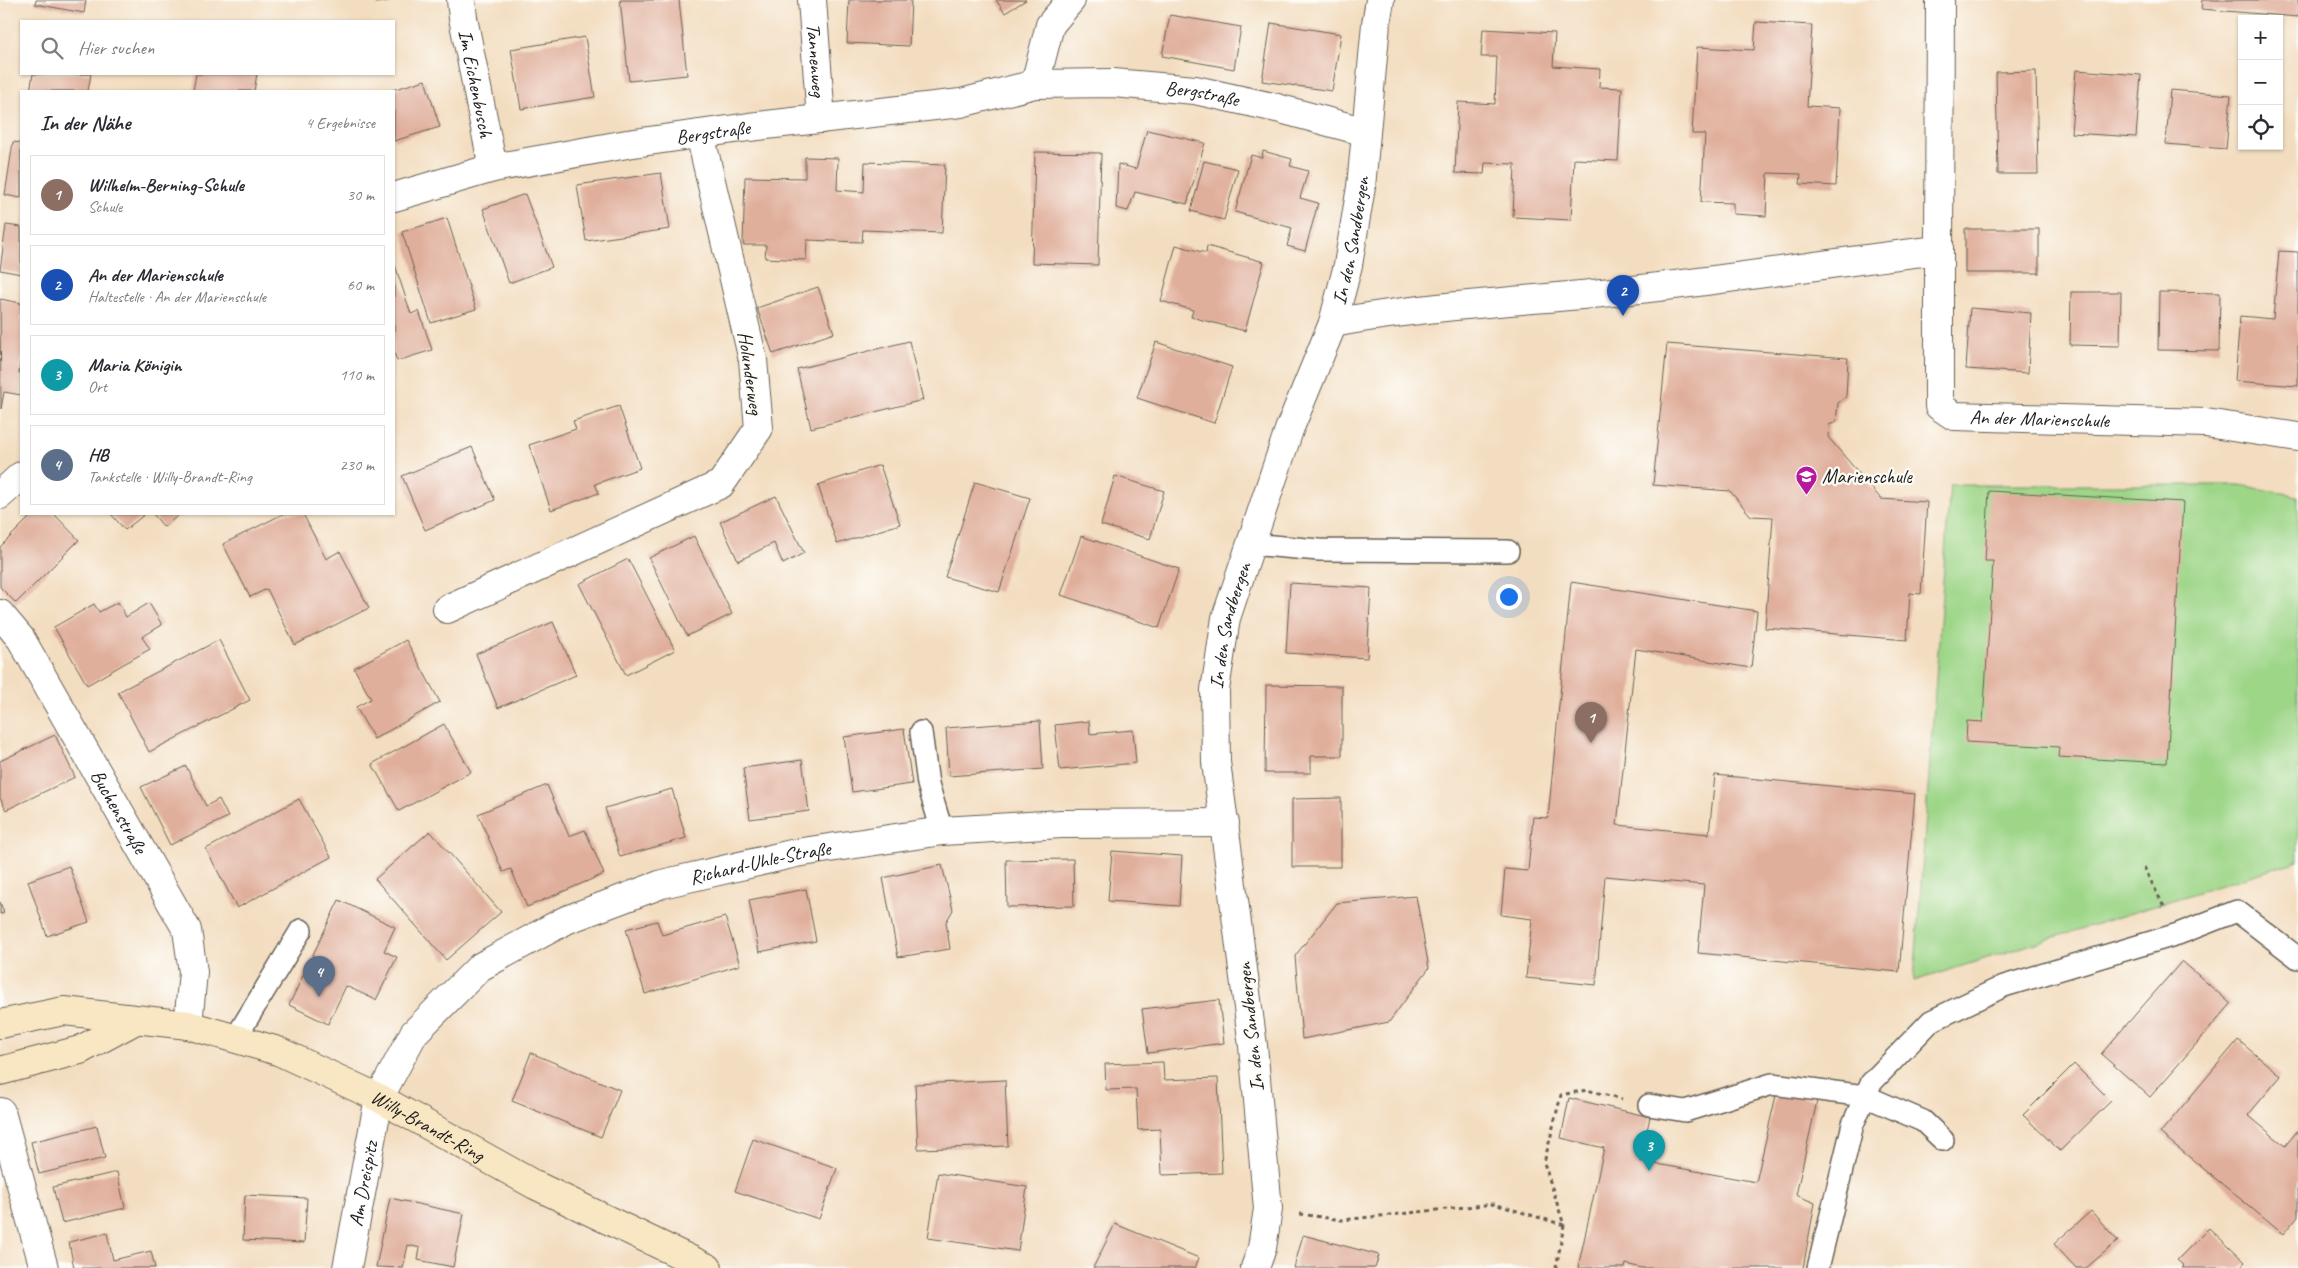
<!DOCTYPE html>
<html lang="de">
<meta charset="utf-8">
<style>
body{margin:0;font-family:Caveat,sans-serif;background:#f2f2f3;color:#2b2b33}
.controls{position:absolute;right:15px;top:15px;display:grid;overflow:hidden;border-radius:0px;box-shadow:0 1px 4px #0004}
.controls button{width:45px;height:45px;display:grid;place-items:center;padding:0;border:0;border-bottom:1px solid #e1e1e2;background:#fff;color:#2b2b33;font:25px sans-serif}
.you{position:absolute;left:1508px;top:596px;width:18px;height:18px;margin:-12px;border:4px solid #fff;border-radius:50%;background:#1a73e8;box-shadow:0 0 0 8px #1a73e833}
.badge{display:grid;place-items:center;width:32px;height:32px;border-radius:50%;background:#0b8043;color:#fff;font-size:16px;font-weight:700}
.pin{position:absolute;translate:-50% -41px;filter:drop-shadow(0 1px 2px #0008)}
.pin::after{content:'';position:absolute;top:26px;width:18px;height:15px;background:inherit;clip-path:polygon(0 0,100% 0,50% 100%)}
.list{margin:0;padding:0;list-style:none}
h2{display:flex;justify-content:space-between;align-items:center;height:65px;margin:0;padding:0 20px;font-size:21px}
h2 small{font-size:16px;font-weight:400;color:#7c7c81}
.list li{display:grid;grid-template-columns:32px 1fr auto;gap:15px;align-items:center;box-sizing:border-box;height:80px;margin:0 10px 10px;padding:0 10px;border:1px solid #e1e1e2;border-radius:0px}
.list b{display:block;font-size:19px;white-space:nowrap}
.list p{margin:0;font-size:16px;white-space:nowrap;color:#7c7c81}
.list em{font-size:16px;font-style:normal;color:#7c7c81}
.icon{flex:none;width:28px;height:28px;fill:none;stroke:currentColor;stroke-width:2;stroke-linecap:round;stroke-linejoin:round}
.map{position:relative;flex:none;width:2298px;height:1268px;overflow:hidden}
.search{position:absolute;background:#fff;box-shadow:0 1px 4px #0004;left:20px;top:20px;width:375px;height:55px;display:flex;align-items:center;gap:12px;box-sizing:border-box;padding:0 18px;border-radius:0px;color:#7c7c81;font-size:19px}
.panel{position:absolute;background:#fff;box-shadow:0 1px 4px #0004;left:20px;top:90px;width:375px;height:425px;border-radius:0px}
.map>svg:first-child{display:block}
.green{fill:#9ed688;stroke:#5d7952}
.building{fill:#e0af9b}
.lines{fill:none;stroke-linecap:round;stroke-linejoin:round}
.service-casing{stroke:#676055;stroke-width:24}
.minor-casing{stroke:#676055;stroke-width:30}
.secondary-casing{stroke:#676055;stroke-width:30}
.path{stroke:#676055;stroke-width:3;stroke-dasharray:4 4;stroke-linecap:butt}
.service{stroke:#fff;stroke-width:21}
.minor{stroke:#fff;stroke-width:28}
.secondary{stroke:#f9e7c3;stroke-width:28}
.labels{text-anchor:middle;stroke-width:4.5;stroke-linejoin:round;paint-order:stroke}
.street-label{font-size:20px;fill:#1c1c1c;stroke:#fdfcf7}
.poi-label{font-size:20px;fill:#1c1c1c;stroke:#fdfcf7;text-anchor:start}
</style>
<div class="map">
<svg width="2298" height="1268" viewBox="0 0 2298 1268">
<rect width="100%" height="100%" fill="#fdfcf7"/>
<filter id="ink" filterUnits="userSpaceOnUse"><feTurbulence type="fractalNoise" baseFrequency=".02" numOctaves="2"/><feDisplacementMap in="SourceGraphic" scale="10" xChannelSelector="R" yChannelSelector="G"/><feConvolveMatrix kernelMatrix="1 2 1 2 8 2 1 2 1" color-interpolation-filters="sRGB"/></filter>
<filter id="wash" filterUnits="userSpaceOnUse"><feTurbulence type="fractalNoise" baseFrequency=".0096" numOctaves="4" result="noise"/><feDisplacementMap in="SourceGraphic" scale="20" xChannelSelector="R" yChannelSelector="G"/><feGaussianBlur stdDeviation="1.12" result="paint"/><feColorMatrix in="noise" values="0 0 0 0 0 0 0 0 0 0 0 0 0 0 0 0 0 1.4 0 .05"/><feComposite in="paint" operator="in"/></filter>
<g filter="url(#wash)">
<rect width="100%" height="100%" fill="#f3ddc0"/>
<path class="green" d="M1950,485h290l58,11v365l-384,120z"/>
<g id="blocks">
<g class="building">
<path d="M36,0h50l-2,13 -49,-9z"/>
<path d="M376,0h13v1l-13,2z"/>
<path d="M620,0h59l8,75 -58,6z"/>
<path d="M849,0h62l-2,46 -62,-3z"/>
<path d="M996,0h30l-21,13z"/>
<path d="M2202,0h96v17l-97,-8z"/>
<path d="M1170,15l71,12 -7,42 -72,-13z"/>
<path d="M1756,22l56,3 -5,81 33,2 -4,78 -36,-2 1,-10 -33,-1 -2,43 -33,-2v-11l-32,-1 4,-68h-13l5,-87 57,3z"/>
<path d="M1271,23l70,11 -9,57 -70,-10z"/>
<path d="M1483,29l72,4 -2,33 47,3 -1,18 23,1 -4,73 -44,-2 -3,61 -58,-3 2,-53 -30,-1 -1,11 -29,-1 3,-71 37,2 2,-47h-16z"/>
<path d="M585,37l10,60 -74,12 -10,-60z"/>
<path d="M2076,70l65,5 -5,62 -65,-4z"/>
<path d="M2036,71l2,103h-40l-2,-102z"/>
<path d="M33,74h58l-3,17h-58z"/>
<path d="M196,74h61l-3,17h-61z"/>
<path d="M425,80l15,47 -46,14v-50h-5z"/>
<path d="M2170,90l61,5 -5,54 -60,-5z"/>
<path d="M1147,130l58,13 -18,61 -52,-12 -7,19 -12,-3 2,-44 18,5z"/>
<path d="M13,142l8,1v55l-16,-3z"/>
<path d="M1263,151l29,8 -2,7 18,5 -8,27 18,5 -13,48 -18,-5 5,-18 -57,-16 16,-57 11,3z"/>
<path d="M1035,152l66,1 -3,112 -66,-2z"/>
<path d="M805,157l33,1 -1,32 27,2 1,-30 80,3 -3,68 -79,-3 -1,12 -55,-2 -1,20 -41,-2 1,-13h-23l2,-68 60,1z"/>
<path d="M1204,161l34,8 -14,51 -33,-9z"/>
<path d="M661,173l9,56 -84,12 -9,-56z"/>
<path d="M525,194l27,73 -43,16 -26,-74z"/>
<path d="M447,218l29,91 -45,14 -29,-91z"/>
<path d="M6,225l15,2v47l-21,-4z"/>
<rect x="1965" y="229" width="74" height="44"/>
<path d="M1176,245l30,8 1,-7 57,16 -19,69 -54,-14 2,-7 -32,-9z"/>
<path d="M2279,251l19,1v134l-63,-5 5,-65 33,3z"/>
<path d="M394,262l17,52 8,-3 13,39 -35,11 -3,-9z"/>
<path d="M818,287l16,46 -61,21 -16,-46z"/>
<path d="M2071,292h50l-1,54 -50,-1z"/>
<path d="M2159,292l61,1 -1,58 -61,-1z"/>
<path d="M0,299l21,4v56l-2,14h2v22l-17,-3 -3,17z"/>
<path d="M1970,308l61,5 -3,60 -62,-4z"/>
<path d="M909,341l14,59 -112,28 -14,-59z"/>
<path d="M1156,342l76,25 -18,56 -77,-25z"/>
<path d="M1667,344l181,14 -2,39 -8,6 -2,19 -7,3 -1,12 53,62 46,3 -6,92 -11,-1 -3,47 -142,-12 8,-111 -22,-1 -21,-25 -77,-6z"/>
<path d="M619,406l21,62 -45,16 4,9 -48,17 -22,-65 47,-16 -3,-8z"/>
<path d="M472,447l23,53 -70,30 -23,-54z"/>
<path d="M880,465l20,59 -63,20 -19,-59z"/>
<path d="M1115,476l49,15 -14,48 -49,-14z"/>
<path d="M975,482l55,16 -31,94 -54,-15z"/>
<path d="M1989,491l194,11 -16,261 -109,-6 1,-10 -93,-5 1,-21 16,1 10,-161h-8z"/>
<path d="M776,496l28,57 -21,11 -9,-21 -36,18 -18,-39z"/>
<path d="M33,514h21l25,26 -63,63 -16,-16v-40z"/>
<path d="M111,514h34l-20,16z"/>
<path d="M153,514h27l-16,13z"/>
<path d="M283,514h20l23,45 14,-8 29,57 -74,37 -28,-56 -17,8 -27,-53z"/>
<path d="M694,536l38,78 -45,22 -38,-78z"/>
<path d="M1081,536l98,33 -20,59 -98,-33z"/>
<path d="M628,559l47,91 -49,25 -47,-91z"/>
<path d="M1571,582l186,29 -6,57 -115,-19 -19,176 92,9 6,-59 200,19 -16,178 -201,-19 6,-68 -99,-9 -9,109 -70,-7 6,-59 -31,-4 4,-46 23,2 5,-54 15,1z"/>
<path d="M1290,583l81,5 -4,70 -81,-5z"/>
<path d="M118,602l8,15 23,-14 13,22 -20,12 8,12 -63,36 -33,-58 40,-23 5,8z"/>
<path d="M553,622l23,53 -78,33 -22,-54z"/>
<path d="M219,640l31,60 -101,52 -31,-60z"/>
<path d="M406,640l34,62 -66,37 -18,-32 15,-8 -17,-31z"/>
<path d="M1266,685l76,1v70h-31v17h-46z"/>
<path d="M1040,721l3,48 -94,7 -3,-48z"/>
<path d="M1089,721l1,13 43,-4 3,33 -76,7 -5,-45z"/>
<path d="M444,724l27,48 -72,39 -27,-47z"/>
<path d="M904,729l8,55 -60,8 -8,-55z"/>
<path d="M55,735l20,42 -69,33 -6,-12v-37z"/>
<path d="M802,760l7,51 -59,8 -7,-51z"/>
<path d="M186,766l20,40 13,-7 9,18 -58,28 -29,-58z"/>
<path d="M547,785l22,51 16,-6 19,44 -77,33 -16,-38 -8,3 -25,-58z"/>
<path d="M672,789l14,49 -66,19 -15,-49z"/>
<path d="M1341,798v69h-49v-68z"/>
<path d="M299,799l32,58 -94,51 -31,-59z"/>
<path d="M430,831l71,81 -55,48 -71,-81z"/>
<path d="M1112,851l70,5 -3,50 -71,-5z"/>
<path d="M1073,859l1,47 -67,1 -1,-47z"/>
<path d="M942,865l11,45 -7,12 4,27 -52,8 -15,-79z"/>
<path d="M69,866l20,56 -42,14 -19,-55z"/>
<path d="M806,889l10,52 -57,11 -10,-52z"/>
<path d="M1416,896l13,72 -40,54 -87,17 -7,-83 42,-53z"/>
<path d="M339,900l56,27 -11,24 13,6 -21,43 -30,-14 -18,38 -39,-19z"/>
<path d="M0,902l4,11 -4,1z"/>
<path d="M725,917l15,48 -95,29 -19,-65 31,-8 5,14z"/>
<path d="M2182,961l49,43 -81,93 -49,-43z"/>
<path d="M1219,1000l5,43 -76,10 -6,-44z"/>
<path d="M2238,1040l43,36 -33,39 37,31 13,-16v86l-15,18 -123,-101z"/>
<path d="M531,1053l89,37 -19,47 -89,-36z"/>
<path d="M1163,1062l1,18 54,-2 4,95 -60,2 -2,-46 -22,1 -2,-41 -30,1 -1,-26z"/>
<path d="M2074,1064l37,37 -51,50 -37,-36z"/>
<path d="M1005,1080l3,66 -90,3 -3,-65z"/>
<path d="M1777,1091l40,10 -21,94 19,8 -12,65h-161l-16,-4 -1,4h-47l26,-120 -43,-10 8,-40 81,19 -10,44 116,21z"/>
<path d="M97,1126l8,32 -66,16 -8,-32z"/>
<path d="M753,1139l84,29 -18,51 -84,-28z"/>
<path d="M117,1172l8,36 -63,15 -9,-36z"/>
<path d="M938,1173l89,14 -9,64 -90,-13z"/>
<path d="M245,1195l62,3 -3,45 -61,-3z"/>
<path d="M390,1198l74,16 -11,53 -35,-7 2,-12 -12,-3 -5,23 -27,-1z"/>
<path d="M2091,1211l27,30 -32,27h-10l-22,-24z"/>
<path d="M1115,1224l84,34 -4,10h-102z"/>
<path d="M2209,1228l36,34 -6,6h-57l2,-2 -7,-6z"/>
<path d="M107,1233l6,27 38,-9 4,17h-81l-5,-26z"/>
<path d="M1303,1235l76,20 -4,13h-81z"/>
</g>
</g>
</g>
<g filter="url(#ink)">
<use href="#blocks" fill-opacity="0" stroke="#676055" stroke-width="1"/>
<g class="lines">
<defs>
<g id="service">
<path d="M1250,544l69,6 189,1"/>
<path d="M921,732l7,52 14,47"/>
<path d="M235,1039l66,-109"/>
<path d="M1649,1105l36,6 87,-27 93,12 58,25 20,19"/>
<path d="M1818,1268l35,-144 18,-41 60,-62 73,-35 174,-52 59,-23 61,47"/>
</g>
<g id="minor">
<path id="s1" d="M461,0l2,18 30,150"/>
<path id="s2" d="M812,0l9,119"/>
<path d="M1035,84l15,-59 21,-25"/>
<path id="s3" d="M394,197l99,-29 134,-24 122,-17 212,-24 74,-19 78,-1 82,7 82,18 89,24"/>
<path d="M1939,250l1,-250"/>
<path id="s4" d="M1333,323c95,-18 193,-22 290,-32 105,-11 210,-29 316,-41v156l15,10 252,7 92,14"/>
<path d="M0,495l21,-19"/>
<path d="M447,609l274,-125 38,-56 -6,-68 -53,-226"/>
<path id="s5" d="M0,614l21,25 166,291 6,42 -5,53"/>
<path d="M1,1112l43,156"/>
<path id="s6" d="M347,1268l32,-170 35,-65 66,-66 86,-47 96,-36 134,-31 146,-22 120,-7 163,-1"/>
<path id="s7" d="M1255,1268l7,-20 6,-39 -15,-163 -37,-284 -1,-72 11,-72 63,-188 44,-107 15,-58 13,-78 15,-163 4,-24"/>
</g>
<g id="secondary">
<path id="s8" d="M0,1024l64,-13 124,14 90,26 101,47 156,87 173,83"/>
<path d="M0,1071l80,-21 54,-29"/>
</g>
</defs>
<use href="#service" class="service-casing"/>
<use href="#minor" class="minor-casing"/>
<use href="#secondary" class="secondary-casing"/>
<g class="path">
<path d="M2144,867l20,40"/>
<path d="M1300,1214l42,6 152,-16 70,21"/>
<path d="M1556,1268l8,-43 -20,-62 17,-68 26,-5 35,9"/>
</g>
<use href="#service" class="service"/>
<use href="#minor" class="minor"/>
<use href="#secondary" class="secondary"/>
</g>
</g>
<defs>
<symbol id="school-pin" viewBox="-11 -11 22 30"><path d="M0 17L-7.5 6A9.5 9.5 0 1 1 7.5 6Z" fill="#b5179e" stroke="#fdfcf7"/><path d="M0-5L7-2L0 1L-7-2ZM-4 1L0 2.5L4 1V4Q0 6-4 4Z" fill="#fff"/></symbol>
</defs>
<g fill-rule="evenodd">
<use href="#school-pin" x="1794" y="464" width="25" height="34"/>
</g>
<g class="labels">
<g class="street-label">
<text dy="7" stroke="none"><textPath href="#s2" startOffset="60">Tannenweg</textPath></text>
<text dy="7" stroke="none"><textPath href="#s1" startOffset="85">Im Eichenbusch</textPath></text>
<text dy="7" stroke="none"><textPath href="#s3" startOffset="820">Bergstraße</textPath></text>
<text dy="7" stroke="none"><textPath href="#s3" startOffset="326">Bergstraße</textPath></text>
<text dy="7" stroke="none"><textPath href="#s7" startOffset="1054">In den Sandbergen</textPath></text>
<text transform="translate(751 373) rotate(82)" y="7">Holunderweg</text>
<text dy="7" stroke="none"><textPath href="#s4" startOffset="870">An der Marienschule</textPath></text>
<text dy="7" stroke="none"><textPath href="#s7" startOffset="649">In den Sandbergen</textPath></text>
<text dy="7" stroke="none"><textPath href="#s5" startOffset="231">Buchenstraße</textPath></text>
<text dy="7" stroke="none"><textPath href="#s6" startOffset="641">Richard-Uhle-Straße</textPath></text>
<text transform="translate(1250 1027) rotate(-96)" y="7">In den Sandbergen</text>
<text dy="7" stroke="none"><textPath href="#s8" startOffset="451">Willy-Brandt-Ring</textPath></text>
<text dy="7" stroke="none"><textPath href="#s6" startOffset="86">Am Dreispitz</textPath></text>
</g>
<g class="poi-label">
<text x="1822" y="483">Marienschule</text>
</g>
</g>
</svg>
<div class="controls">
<button>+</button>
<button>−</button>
<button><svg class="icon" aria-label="locate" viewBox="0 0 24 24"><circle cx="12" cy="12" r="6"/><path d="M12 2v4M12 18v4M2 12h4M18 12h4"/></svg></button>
</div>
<div class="you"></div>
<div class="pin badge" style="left:1591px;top:743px;background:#8d6e63">1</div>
<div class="pin badge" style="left:1623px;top:316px;background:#1a4fb4">2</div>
<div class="pin badge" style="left:1649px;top:1171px;background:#0f9aa8">3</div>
<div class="pin badge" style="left:319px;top:997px;background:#5c6f8a">4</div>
<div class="search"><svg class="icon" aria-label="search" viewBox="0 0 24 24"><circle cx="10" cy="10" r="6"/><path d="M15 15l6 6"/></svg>Hier suchen</div>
<section class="panel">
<h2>In der Nähe<small>4 Ergebnisse</small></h2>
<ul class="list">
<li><span class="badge" style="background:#8d6e63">1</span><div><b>Wilhelm-Berning-Schule</b><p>Schule</p></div><em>30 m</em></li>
<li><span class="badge" style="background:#1a4fb4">2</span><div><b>An der Marienschule</b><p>Haltestelle · An der Marienschule</p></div><em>60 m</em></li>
<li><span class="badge" style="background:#0f9aa8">3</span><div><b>Maria Königin</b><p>Ort</p></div><em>110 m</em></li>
<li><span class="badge" style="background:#5c6f8a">4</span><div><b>HB</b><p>Tankstelle · Willy-Brandt-Ring</p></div><em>230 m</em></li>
</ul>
</section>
</div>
